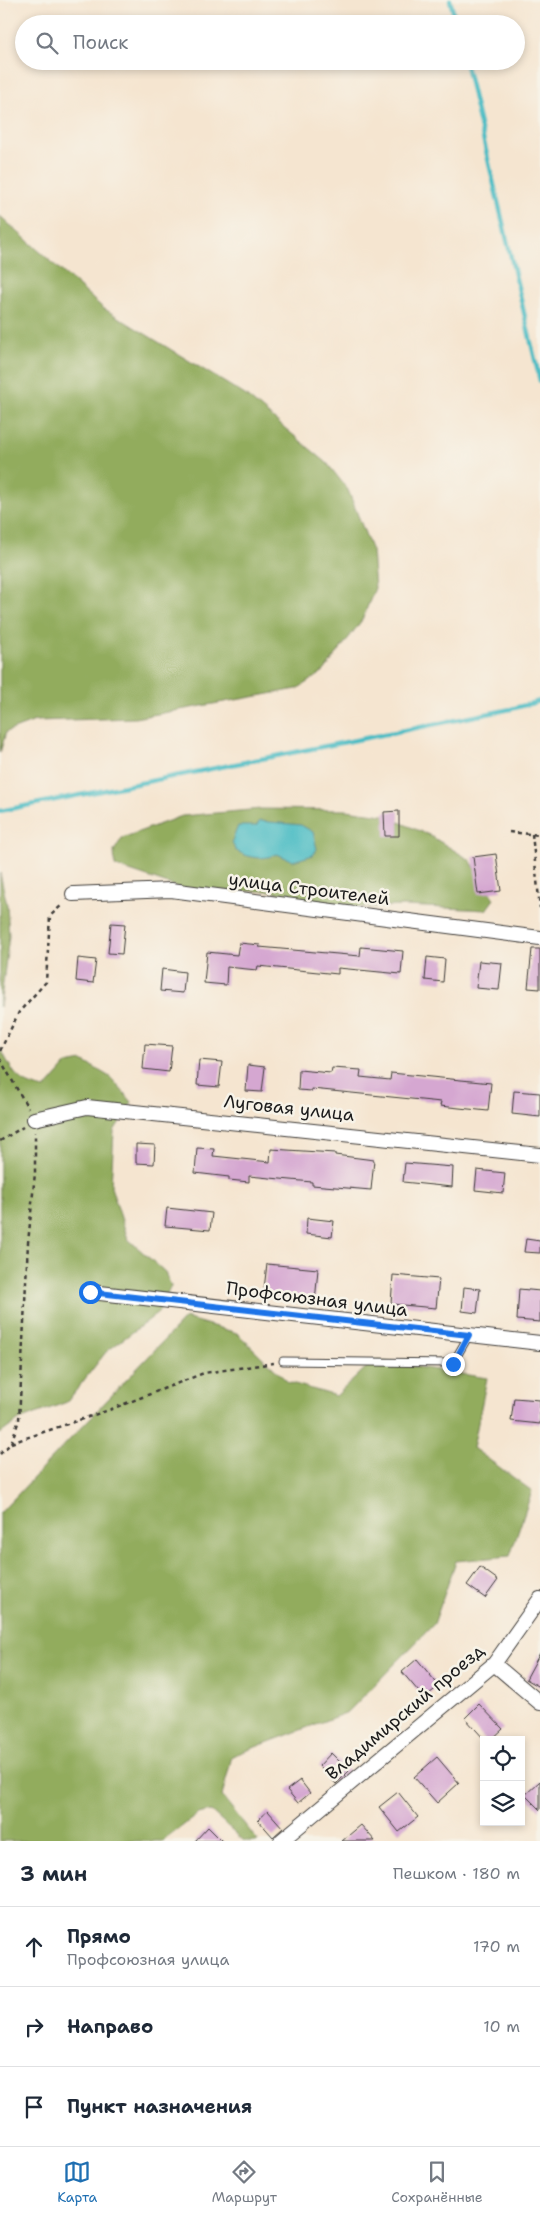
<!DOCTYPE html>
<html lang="ru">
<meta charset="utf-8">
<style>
body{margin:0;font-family:"Shantell Sans",sans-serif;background:#f2f2f3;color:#1f2937}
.controls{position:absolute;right:15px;bottom:15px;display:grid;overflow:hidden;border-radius:0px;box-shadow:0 2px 8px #0003}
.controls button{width:45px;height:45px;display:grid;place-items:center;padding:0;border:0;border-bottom:1px solid #e0e1e3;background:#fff;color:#1f2937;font:25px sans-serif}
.stop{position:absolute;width:15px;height:15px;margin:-11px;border:4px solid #1a73e8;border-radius:50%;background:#fff}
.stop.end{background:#1a73e8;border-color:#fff;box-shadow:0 1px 5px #0008}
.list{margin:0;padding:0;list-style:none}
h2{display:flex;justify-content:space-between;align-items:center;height:65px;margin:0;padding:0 20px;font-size:21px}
h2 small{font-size:16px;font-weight:400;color:#747a83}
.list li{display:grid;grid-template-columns:32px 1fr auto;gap:15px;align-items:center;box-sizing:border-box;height:80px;padding:0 20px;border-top:1px solid #e0e1e3}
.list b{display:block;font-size:19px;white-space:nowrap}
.list p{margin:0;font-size:16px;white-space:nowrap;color:#747a83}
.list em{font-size:16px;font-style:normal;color:#747a83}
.icon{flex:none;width:28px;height:28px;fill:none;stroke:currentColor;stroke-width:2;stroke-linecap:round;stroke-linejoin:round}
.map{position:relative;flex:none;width:540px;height:1841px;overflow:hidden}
.search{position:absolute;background:#fff;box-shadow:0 2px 8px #0003;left:15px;right:15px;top:15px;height:55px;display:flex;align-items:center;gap:12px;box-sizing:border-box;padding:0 18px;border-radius:28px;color:#747a83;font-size:19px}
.sheet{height:305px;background:#fff}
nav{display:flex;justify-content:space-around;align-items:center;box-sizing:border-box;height:70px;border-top:1px solid #e0e1e3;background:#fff;font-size:14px;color:#747a83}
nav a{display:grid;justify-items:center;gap:2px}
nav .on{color:#1f6fb2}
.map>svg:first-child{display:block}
.forest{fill:#92ac5d;stroke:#57643c}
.water{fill:#4ebdc5;stroke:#356c70}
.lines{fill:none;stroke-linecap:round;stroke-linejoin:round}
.stream{stroke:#4ebdc5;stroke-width:4.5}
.building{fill:#d5a7d1}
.service-casing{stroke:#3d3a37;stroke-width:9}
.minor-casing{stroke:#3d3a37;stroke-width:16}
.path{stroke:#3d3a37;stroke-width:2.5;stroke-dasharray:4 4;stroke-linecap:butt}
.service{stroke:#fff;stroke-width:7}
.minor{stroke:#fff;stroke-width:14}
.route{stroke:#1a73e8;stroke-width:6}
.labels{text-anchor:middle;stroke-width:5;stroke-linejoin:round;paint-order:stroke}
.street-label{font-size:18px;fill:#1c1c1c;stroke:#f7f3e8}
</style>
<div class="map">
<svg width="540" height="1841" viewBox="0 0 540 1841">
<rect width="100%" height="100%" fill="#f7f3e8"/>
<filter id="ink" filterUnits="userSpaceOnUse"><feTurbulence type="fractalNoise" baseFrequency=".02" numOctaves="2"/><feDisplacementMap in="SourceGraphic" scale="10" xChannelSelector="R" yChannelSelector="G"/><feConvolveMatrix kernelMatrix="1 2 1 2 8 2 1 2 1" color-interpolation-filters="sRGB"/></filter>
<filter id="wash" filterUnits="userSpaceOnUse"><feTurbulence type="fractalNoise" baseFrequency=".0096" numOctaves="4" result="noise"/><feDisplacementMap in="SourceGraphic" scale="20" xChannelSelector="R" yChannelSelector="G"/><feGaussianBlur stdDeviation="1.12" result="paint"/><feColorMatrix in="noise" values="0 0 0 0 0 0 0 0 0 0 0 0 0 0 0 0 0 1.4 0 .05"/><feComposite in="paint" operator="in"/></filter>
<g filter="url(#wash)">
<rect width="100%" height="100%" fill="#f5e5d0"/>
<g class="forest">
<path d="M0,216l103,92 142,87 82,68 21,27 24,61 3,37 -13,32 -38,51 -27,18 -162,29 -100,3 -29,11 -6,21z"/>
<path d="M261,809l85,1 37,5 46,20 41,25 24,39 -8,11 -81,-4 -69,2 -65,-17h-82l-74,-25 -1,-15 8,-13 60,-22z"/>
<path d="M0,873l7,32 2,31 -9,71z"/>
<path d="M0,1048c14,24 15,35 45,41l22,-25 16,-3 27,16 22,25 -18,29 -3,56 17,52 37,33 6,14 -13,27 -52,39 -39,50 -48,18 -19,14z"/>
<path d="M185,1318l52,15 51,49 48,14 38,-36 113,18 -14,70 59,43 -22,65 -54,5 -22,63 -86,88 -116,44 -10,40 36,45h-14l-33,-30 -13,3 -35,27h-163v-328z"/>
</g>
<path class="water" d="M260,821l41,4 12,7 4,17 -4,6 -20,6 -16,-7c-15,7 -29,4 -42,-4l-3,-9 6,-15h18z"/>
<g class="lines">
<g class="stream">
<path d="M450,0l6,24"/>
<path d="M465,61l75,320"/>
<path d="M0,811l511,-102 29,-8"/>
</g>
</g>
<g id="blocks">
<g class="building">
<path d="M399,811v25h-14l-1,-24z"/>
<path d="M496,854l5,37 -23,3 -5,-37z"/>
<path d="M111,923l14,1 -3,30 -14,-1z"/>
<path d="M239,943l21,2 -1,2 101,9 1,-9 42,4 -2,23 -63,-6v6l-80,-8 -1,4 -30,-3 -1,18 -22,-2 3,-31 30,3z"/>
<path d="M532,949h8v40l-12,-1z"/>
<path d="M427,957l18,2 -2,23 -18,-2z"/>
<path d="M78,958l18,2 -3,23 -17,-2z"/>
<path d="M479,961l23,2 -3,27 -23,-2z"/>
<path d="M162,969l23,3 -2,21 -23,-2z"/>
<path d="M145,1044l27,2 -3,26 -26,-3z"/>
<path d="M199,1060l23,2 -3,25 -22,-2z"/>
<path d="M248,1065l17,2 -3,25 -16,-1z"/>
<path d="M332,1068l29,2 -1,7 30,3 1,-7 100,10 -3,28 -48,-5 1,-4 -129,-13v2l-14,-1 1,-20 32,3z"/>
<path d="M514,1091l26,2v24l-28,-3z"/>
<path d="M136,1144l19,1 -1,19 -18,-1z"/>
<path d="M197,1148l17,1 -1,7 57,6 1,-13 64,4v2l39,5 -3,30 -59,-5v-3l-63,-6v6l-20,-2v-3l-34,-4z"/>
<path d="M405,1163l48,4 -1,20 -49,-5z"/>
<path d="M477,1170l28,3 -2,20 -28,-3z"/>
<path d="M167,1208l45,5 -2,17 -45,-4z"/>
<path d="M307,1218l27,3 -2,16 -26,-3z"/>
<path d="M526,1239l14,2v12l-16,-1z"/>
<path d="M267,1264l51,5 -3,33 -52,-5z"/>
<path d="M393,1275l46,4 -3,29 -45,-4z"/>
<path d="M464,1287l16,2 -3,24 -15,-2z"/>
<path d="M519,1289l21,2v31l-23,-2z"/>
<path d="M514,1398l26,2v24l-29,-3z"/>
<path d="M480,1567l18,13 -13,18 -18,-13z"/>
<path d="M540,1653v34l-14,-8z"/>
<path d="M417,1659l22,27 -15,12 -22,-26z"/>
<path d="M479,1704l24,25 -12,11h-6l-20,-22z"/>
<path d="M331,1753l18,18 -13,13 -17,-18z"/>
<path d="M437,1757l22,26 -22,20 -23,-26z"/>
<path d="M300,1780l10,13 -12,10 -11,-13z"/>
<path d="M540,1781v29l-15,-15z"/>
<path d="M398,1792l20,25 -19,15 -20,-25z"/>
<path d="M268,1811l15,17 -10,9 -15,-17z"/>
<path d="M361,1825l14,16h-33z"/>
<path d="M208,1827l14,14h-27z"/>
</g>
</g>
</g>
<g filter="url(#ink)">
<use href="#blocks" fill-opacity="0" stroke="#3d3a37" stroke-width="1"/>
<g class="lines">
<defs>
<path id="service" d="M283,1361l170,2 16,-28"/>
<g id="minor">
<path d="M73,894l98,-4 369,48"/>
<path d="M34,1119l53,-12 453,48"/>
<path d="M91,1292l449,51"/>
<path d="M494,1664l46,39"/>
<path d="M281,1841l213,-177 46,-65"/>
</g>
</defs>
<use href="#service" class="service-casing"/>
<use href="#minor" class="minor-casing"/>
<g class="path">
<path d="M509,832l31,3"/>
<path d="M532,834l8,74"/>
<path d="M0,1051l19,-39 27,-30 4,-66 13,-12"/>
<path d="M0,1059l28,49"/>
<path d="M0,1141l23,-14"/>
<path d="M11,1443l98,-33 95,-37 70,-10"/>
<path d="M0,1454l11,-11 8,-23 9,-177 7,-70v-41"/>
</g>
<use href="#service" class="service"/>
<use href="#minor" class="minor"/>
</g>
</g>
<g class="lines" filter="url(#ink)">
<path class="route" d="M90,1292l379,43 -16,29"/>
</g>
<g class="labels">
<g class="street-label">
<text transform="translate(309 889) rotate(7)" y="6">улица Строителей</text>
<text transform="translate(289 1108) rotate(6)" y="6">Луговая улица</text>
<text transform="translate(317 1299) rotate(7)" y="6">Профсоюзная улица</text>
<text transform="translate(405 1712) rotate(-40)" y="6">Владимирский проезд</text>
</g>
</g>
</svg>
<div class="controls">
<button><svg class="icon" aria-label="locate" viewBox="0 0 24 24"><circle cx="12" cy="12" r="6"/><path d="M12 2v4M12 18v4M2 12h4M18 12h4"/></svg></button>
<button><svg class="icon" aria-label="layers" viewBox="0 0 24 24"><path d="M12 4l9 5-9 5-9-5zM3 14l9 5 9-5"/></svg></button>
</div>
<div class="stop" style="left:90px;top:1292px"></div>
<div class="stop end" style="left:453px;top:1364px"></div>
<div class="search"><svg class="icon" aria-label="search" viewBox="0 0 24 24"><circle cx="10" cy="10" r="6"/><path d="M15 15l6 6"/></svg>Поиск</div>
</div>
<section class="sheet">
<h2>3 мин<small>Пешком · 180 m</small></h2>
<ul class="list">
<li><svg class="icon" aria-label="ahead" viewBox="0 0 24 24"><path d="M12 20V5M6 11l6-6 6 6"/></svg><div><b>Прямо</b><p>Профсоюзная улица</p></div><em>170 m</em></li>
<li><svg class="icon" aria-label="right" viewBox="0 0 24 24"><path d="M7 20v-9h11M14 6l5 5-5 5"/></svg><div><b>Направо</b></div><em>10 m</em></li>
<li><svg class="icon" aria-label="arrive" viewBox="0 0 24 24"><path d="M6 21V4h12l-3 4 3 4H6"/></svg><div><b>Пункт назначения</b></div></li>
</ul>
</section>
<nav>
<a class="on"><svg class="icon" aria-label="map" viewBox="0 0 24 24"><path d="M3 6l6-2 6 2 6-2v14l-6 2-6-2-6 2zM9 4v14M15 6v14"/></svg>Карта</a>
<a><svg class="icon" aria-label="directions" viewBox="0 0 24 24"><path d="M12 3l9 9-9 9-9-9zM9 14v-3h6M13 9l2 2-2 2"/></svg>Маршрут</a>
<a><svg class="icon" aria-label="saved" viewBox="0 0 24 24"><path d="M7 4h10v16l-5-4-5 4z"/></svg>Сохранённые</a>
</nav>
